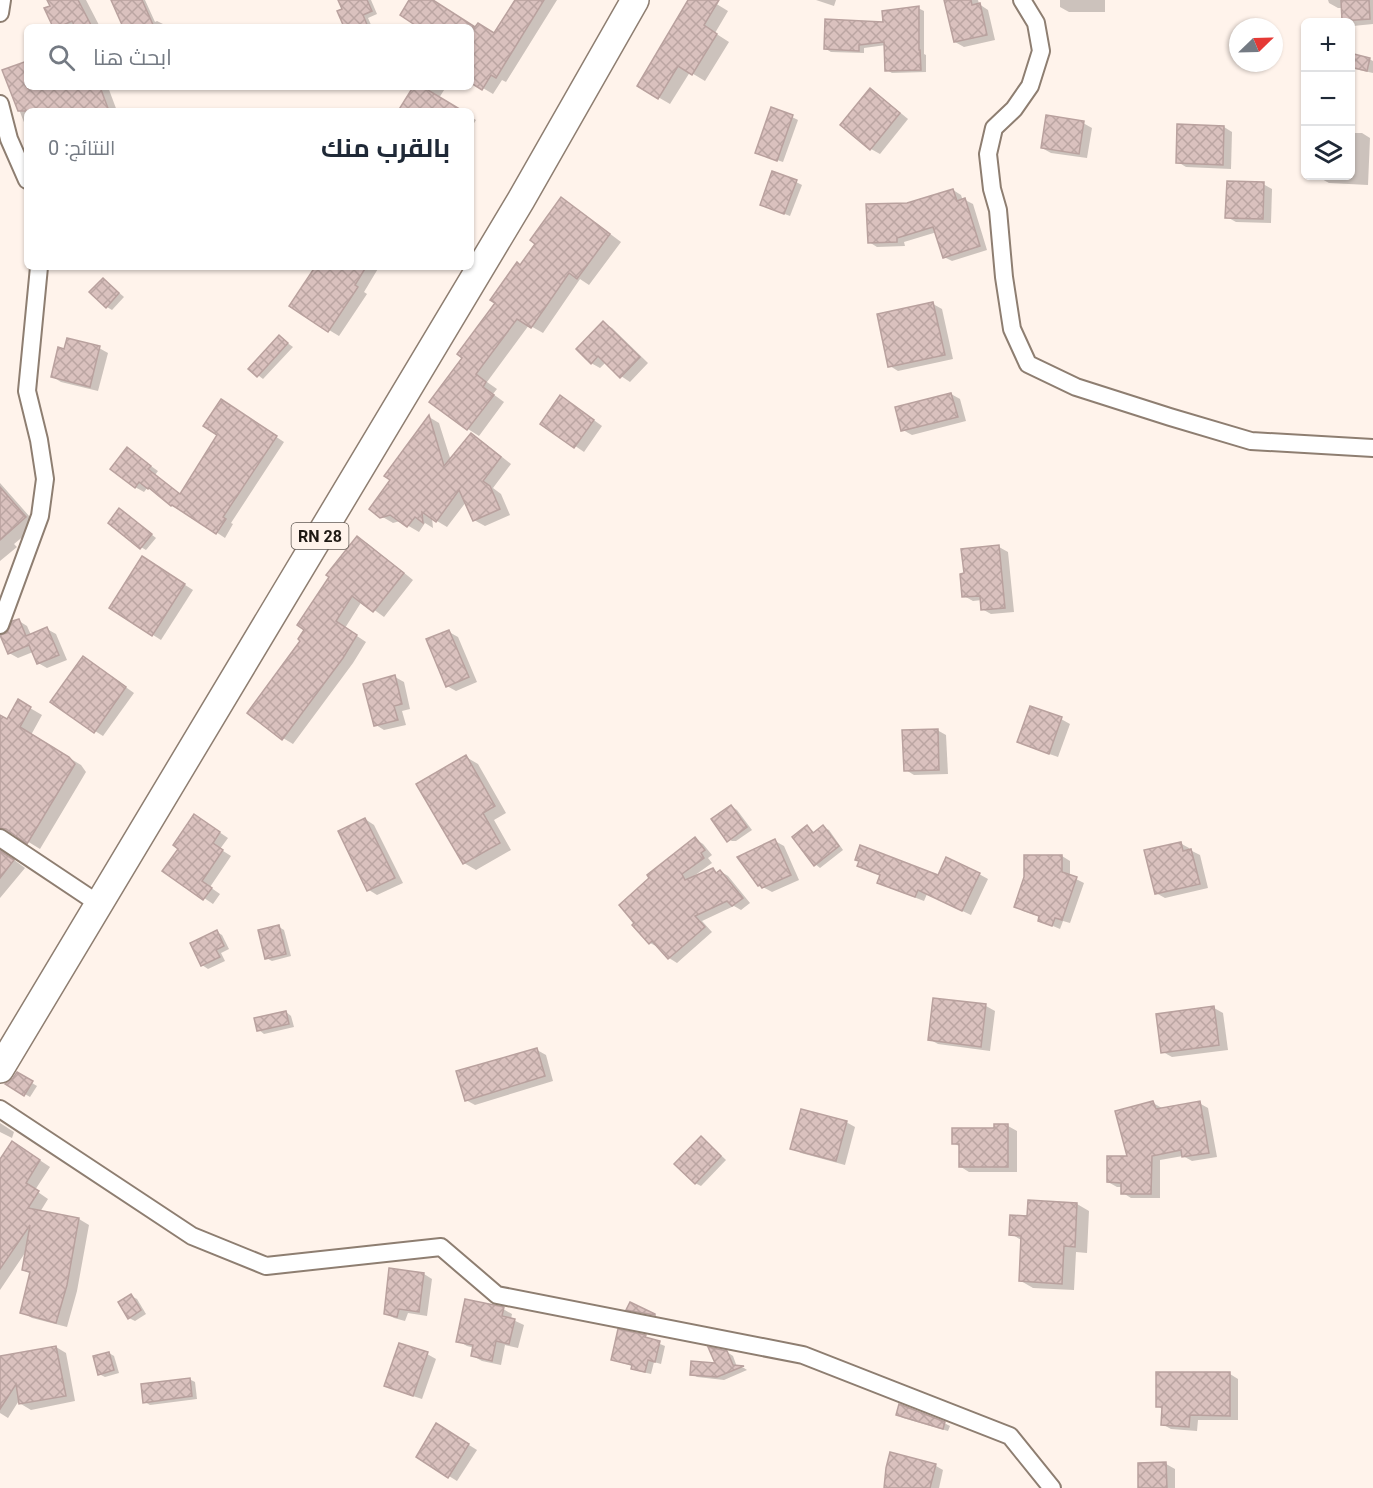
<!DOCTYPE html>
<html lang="ar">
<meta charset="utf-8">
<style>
body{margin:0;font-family:Roboto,Cairo,sans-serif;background:#f2f2f3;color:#1f2937;direction:rtl}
.controls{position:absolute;right:18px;top:18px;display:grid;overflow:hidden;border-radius:9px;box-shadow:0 2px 4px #0004}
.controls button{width:54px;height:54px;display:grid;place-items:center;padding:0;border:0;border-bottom:2px solid #e0e1e3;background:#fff;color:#1f2937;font:30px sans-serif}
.compass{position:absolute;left:1229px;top:18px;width:54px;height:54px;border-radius:50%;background:#fff;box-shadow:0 2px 4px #0004;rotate:67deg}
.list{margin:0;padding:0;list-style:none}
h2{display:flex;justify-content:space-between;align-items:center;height:78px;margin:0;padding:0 24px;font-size:26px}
h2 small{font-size:20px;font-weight:400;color:#747a83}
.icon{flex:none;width:33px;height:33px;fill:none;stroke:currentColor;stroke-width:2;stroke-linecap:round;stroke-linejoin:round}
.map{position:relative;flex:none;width:1373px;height:1488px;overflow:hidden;direction:ltr}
.search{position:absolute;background:#fff;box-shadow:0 2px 4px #0004;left:24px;top:24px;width:450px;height:66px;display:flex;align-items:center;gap:15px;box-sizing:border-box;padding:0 21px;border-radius:9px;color:#747a83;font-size:22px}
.panel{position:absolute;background:#fff;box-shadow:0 2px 4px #0004;left:24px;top:108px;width:450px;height:162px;border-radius:9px;direction:rtl}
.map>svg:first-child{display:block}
.shadow{fill:#0003}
.building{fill:url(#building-cross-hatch);stroke:#b9a19e;stroke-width:1.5}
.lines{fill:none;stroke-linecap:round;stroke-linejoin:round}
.street-casing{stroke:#8e7e71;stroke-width:20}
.primary-casing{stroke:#8e7e71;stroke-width:30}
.street{stroke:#fff;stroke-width:16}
.primary{stroke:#fff;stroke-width:27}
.labels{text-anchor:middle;stroke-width:4.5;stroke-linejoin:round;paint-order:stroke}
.shield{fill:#fff3eb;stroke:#625a54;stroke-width:1.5}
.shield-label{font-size:16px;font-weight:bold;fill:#1f1914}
</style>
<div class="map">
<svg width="1373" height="1488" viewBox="0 0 1373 1488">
<defs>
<pattern id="building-cross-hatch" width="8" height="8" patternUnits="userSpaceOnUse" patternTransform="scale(1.5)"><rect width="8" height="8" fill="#dac1be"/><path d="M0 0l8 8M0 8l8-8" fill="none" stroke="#bba5a2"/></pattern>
</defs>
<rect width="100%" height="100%" fill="#fff3eb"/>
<g class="shadow">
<path d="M49,0h37l14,27h-46l-2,-21z"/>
<path d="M113,0h32l10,22 2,-1 6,3 1,3h-39z"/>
<path d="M340,0h31l6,14 -9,4 4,9h-27l-1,-18z"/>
<path d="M411,0h21l44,28 19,7 22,-35h40l-51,82 -4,-2 -9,14 -22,-13v-54h-55l1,-2z"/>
<path d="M690,0h20l18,11 -13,22 14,9 -24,39 -15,-9 -20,32 -31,-18z"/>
<path d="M816,0h20l-2,6z"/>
<path d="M946,0h32l1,4 9,6 7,30 -31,7 -9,-5z"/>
<path d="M1060,0h45v12h-36l-9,-5z"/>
<path d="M1328,0h45v24l-20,2 -3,-2v-2l-6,-1 -1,-13h-5l-9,-5z"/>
<path d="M918,8l6,3v43l2,1v17l-34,1 -5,-3 -1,-25 -22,3v5l-33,-1 -5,-3z"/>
<path d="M1350,55l19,4 4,2v12l-23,-5z"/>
<path d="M27,62v25h81l9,24h-90v19l-23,-59z"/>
<path d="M414,87h32l-7,11 22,13h-61z"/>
<path d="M870,90l9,5 29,24 -28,35 -9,-5z"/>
<path d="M471,117l5,3 -5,8z"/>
<path d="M792,117l6,3 -15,42 -21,-7z"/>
<path d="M1083,123l9,5 -5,30 -36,-5 -9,-5z"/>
<path d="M1224,127l8,5 -1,37 -45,-2 -8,-5z"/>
<path d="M1350,133h12l8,5 -2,47 -39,-2 -9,-5v-2h30z"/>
<path d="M796,182l6,3 -12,31 -23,-9z"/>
<path d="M1263,184l9,5 -1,34 -35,-1 -9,-5z"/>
<path d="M953,190l8,5 2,6 2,-1 8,4 14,46 -35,11 -8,-4 -7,-25 -33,10 1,4 -28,1 -8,-5 38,-38z"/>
<path d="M562,199l11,7 48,36 -32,43 -9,-6 -37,54 -14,-8 -42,57 10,7 -4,5 11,8 -25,34 -11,-7 -36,-27 33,-45 32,-54 40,-60z"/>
<path d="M317,267h62l-15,25 3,2 -28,42 -10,-6z"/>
<path d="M103,280l5,3 16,14 -12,13 -5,-3z"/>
<path d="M933,304l9,5 11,50 -55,12 -8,-5z"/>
<path d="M603,323l9,5 36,35 -18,19 -9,-6 -15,-14 -6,6 -9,-5z"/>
<path d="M279,337l14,10 -30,32 -13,-10z"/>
<path d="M99,348l9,5 -10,38 -37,-9 -8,-5 12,-27z"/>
<path d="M951,394l9,5 6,22 -54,14 -9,-5z"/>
<path d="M569,402l33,24 -18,26 -42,-29z"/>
<path d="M229,406l55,36 -53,81 2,1 -8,14 -77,-51 -4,5 -9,-5 -8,-38 31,22 -3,4 26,20 38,-60z"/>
<path d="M429,417l10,6 12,38 20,-26 11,6 29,23 -18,24 8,6 9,21 -25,11 -11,-6 -8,-18 -19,25 -15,-9 1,10 -8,-5 -6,9 -19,-11 -7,2 -12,-7 11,-36z"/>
<path d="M0,483l37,42 -23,19 3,3 -17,14z"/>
<path d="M125,513l31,25 -10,12 -5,-3z"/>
<path d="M357,538l10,5 46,37 -29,37 -22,-16 -17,27 21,14 -13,21 -60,81 -10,-6 19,-98 4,-11z"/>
<path d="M999,547l9,5 6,60 -23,2 -9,-5v-9l-9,1 -9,-5 1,-22z"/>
<path d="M151,563l42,27 -32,50 -8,-5z"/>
<path d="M19,621l8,5 4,9 16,-6 9,5 11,26 -20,8 -9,-5 -5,-11 -15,6 -9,-5 -1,-19z"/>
<path d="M449,632l9,5 19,45 -21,9 -9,-5z"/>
<path d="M92,663l42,30 -31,43 -8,-5z"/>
<path d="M395,677l9,5 6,27 -8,2 4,14 -22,5 -8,-5z"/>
<path d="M18,701l24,14 -11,20 50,30 5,7 -46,77 -26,-16 -7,2 -6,10 1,6 23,17 -25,30v-181l7,4z"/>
<path d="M1061,719l9,5 -12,33 -31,-11 -8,-5z"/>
<path d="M937,730l9,5 2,39 -34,1 -8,-5z"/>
<path d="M466,757l12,7 28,49 -12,7 17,30 -35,20 -12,-7z"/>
<path d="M731,806l6,4 15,20 -16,11h-4l-6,-3z"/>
<path d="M365,819l9,6 29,58 -26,12 -8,-5z"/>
<path d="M203,821l25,17 -8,11 11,7 -21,31 10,7 -7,10 -49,-33z"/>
<path d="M808,827l7,6 8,-6 6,3 14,20 -23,18 -5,-4z"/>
<path d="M695,839l8,5 9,11 -4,3 4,5 -21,15 22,-8 5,3 2,-2 8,5 22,27 -9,7 -7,-4 -32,15 10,11 -35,31 -8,-5 -11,-11 -8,-4z"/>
<path d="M775,841l9,5 15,34 -27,12 -13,-7z"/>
<path d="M1180,843l9,5 1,2 10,5 8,33 -43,10 -9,-5z"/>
<path d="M1062,856l8,5v15l14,7 -14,40 -7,-2 -3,8 -21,-9 2,-3 -18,-6 -8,-5z"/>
<path d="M859,866l80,11 40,-3 9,5 -17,36 -44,-21 -3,7 -36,-14 -7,-11z"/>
<path d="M279,927l5,3 7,26 -19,5 -6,-3z"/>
<path d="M217,932l5,3 7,14 -8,4 4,8 -17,8 -6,-4z"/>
<path d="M934,999l52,7 9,5 -5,40 -52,-7 -9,-5z"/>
<path d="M1214,1008l9,5 5,37 -56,7 -9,-5z"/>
<path d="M286,1012l5,4 3,11 -30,7 -5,-4z"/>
<path d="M537,1050l9,5 7,26 -78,24 -9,-5z"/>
<path d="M17,1074l20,12 -7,11 -22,-13z"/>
<path d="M1153,1103l9,5v1l37,-6 9,5 9,49 -25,4 -9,-5 -23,4v38h-29l-8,-5v-6h-6l-9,-5 21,-24z"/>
<path d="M846,1122l9,5 -10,38 -44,-12 -9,-5z"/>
<path d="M0,1123l14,9 -2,6 -12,-6z"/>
<path d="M1008,1126l9,5v41h-48l-8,-5v-20l-8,-4z"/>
<path d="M706,1141l20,19 -25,26 -6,-3z"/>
<path d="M23,1149l27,18 -15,23 13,9 -8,13 39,7 10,6 -12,66 -10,36 -35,-9 -10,-6 9,-38 -8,-4 4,-20 -27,40v-128z"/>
<path d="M1077,1204l12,7 -2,42 -11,-1 -2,38 -41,-2 -12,-7 2,-40 -12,-7 18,-16z"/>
<path d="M424,1274l8,5 -5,37 -19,-3 -3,8 -11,-3 -9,-5z"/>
<path d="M131,1296l6,3 9,15 -11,7 -6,-3z"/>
<path d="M503,1309l9,5 -1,5 13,6 -6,23 -13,-3 -4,20 -19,-4 -9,-5 2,-8 -8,-2 -9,-5z"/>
<path d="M645,1336l5,4 15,6 -4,18 -7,-2 -3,12 -13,-3 -5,-3v-2l-15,-4 -5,-3z"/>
<path d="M56,1347l10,6 9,48 -44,9 -10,-6 -1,-5 -12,19 -8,-5v-57l3,1z"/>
<path d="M727,1352l6,4 4,11 7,1 3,2 -23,10 -27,-3 -5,-3 25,-9z"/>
<path d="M109,1353l5,3 5,17 -14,4 -6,-3z"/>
<path d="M427,1354l9,5 -14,40 -27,-9 -9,-5z"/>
<path d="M1230,1374l8,5v41h-40l-1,11 -26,-2 -9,-5 1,-14 -5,-4z"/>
<path d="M189,1379l6,3 2,17 -47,6 -5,-3z"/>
<path d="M897,1415l47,8 6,3 -2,5 -45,-13z"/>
<path d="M437,1425l40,25 -20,31 -39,-24z"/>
<path d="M1166,1464l9,5v19h-36z"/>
<path d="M936,1466l7,4 -4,18h-54z"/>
</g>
<g class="building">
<path d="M47,0h31l14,27h-17l-3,-6 -13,6h-6l-9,-19 6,-2z"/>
<path d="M111,0h31l12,27h-31z"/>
<path d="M338,0h29l5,11 -9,4 5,12h-24l-7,-16 5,-2z"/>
<path d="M409,0h24l42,27 3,-4 16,10 21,-33h29l-48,78 -5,-3 -9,15 -11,-7v-50l4,-6h-57l-18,-12z"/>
<path d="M688,0h31l-15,25 13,9 -25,41 -14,-9 -20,33 -21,-13z"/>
<path d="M944,0h27l1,5 8,-2 7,32 -33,7z"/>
<path d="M1341,0h28l1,19 -28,2z"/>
<path d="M919,6v44h1l1,20 -36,1 -1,-29 -25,3v6l-35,-2 1,-30 58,3 -1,-11z"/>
<path d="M1350,53l20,5 -3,13 -17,-4z"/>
<path d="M27,61v26h73l9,24h-91l-16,-41z"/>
<path d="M413,87h10l40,24h-65z"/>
<path d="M870,88l30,25 -30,37 -30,-25z"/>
<path d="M771,107l22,8 -16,46 -22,-8z"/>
<path d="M1046,115l38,6 -5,33 -38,-6z"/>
<path d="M1177,124l47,2 -1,39 -47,-2z"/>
<path d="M772,171l25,9 -13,34 -24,-9z"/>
<path d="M1227,181l37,1 -1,37 -38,-1z"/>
<path d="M953,189l4,12 8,-3 15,48 -37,12 -10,-31 -36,11v4l-29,1 -2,-39 41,-1z"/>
<path d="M561,197l49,37 -33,45 -8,-6 -38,55 -14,-9 -41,55 10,8 -3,5 11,8 -27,35 -38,-28 33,-44 -5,-4 38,-51 -5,-3 27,-38 3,3 15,-21 -5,-4z"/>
<path d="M315,267h51l-11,18 3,2 -30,45 -39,-26z"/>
<path d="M103,278l16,15 -13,15 -17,-16z"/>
<path d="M933,302l12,53 -57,12 -11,-53z"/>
<path d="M603,321l37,36 -20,21 -22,-22 -7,8 -15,-15z"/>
<path d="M279,335l9,8 -31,34 -9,-8z"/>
<path d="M67,338l33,8 -10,41 -39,-10 7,-30 6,2z"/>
<path d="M951,393l7,24 -57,14 -6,-24z"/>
<path d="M560,395l34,25 -20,28 -34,-24z"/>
<path d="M221,399l56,37 -54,81 3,2 -10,15 -44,-29 -1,1 -22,-18 -1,1 -9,-7 -4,6 -25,-19 17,-22 24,19 -3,3 32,25 37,-59 -14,-9z"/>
<path d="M429,415l15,51 27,-33 30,24 -18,24 7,5 10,23 -27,12 -14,-31 -23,32 -14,-10 1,11 -8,-6 -8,10 -17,-12 -10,3 -11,-9 21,-29 -6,-4z"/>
<path d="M0,487l26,30 -26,23z"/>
<path d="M119,508l33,26 -12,15 -32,-26z"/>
<path d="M357,536l47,37 -31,39 -21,-16 -16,25 21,14 -14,23 -61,82 -35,-27 53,-72 -2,-2 6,-9 -7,-5 32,-48 -3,-2z"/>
<path d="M999,545l6,63 -24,2 -1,-14 -18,1 -2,-23 4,-1 -3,-24z"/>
<path d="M142,556l43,28 -33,52 -43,-28z"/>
<path d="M19,619l7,17 21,-9 12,28 -22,9 -8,-19 -21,9 -8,-19 7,-2 5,-12z"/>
<path d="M449,630l20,47 -23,10 -20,-48z"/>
<path d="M83,656l43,31 -32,46 -44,-31z"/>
<path d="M395,675l7,29 -8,2 4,14 -24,6 -11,-42z"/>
<path d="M18,699l13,8 -11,20 49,30 6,7 -48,80 -21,-15 -6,-1v-113l7,4z"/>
<path d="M1030,706l32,11 -13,37 -32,-12z"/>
<path d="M938,729l1,41 -35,1 -2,-41z"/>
<path d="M466,755l29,51 -12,7 17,30 -37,21 -47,-80z"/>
<path d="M731,805l16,22 -20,15 -16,-23z"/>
<path d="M194,814l26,18 -7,11 10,7 -21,31 10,7 -9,12 -41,-29 16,-22 -5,-4z"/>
<path d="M365,818l30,60 -28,13 -29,-60z"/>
<path d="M807,825l6,8 10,-8 16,21 -25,20 -22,-29z"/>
<path d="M695,837l10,13 -4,3 3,5 -22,16 3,6 28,-12 3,5 4,-3 23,28 -11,8 -5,-5 -32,15 10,11 -37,32 -16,-18 -3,3 -17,-19 2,-2 -15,-18 30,-27 -2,-3z"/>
<path d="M775,839l16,36 -29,13 -2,-3 -2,1 -21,-29z"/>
<path d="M1181,842l2,9 8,-2 9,35 -45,10 -11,-44z"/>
<path d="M860,845l78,30 8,-18 34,16 -18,38 -44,-21 -3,7 -38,-14 3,-8 -23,-9 2,-5 -4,-1z"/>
<path d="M0,851l14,9 -14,18z"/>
<path d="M1024,855h38v17l15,5 -15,43 -7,-2 -3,8 -14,-5 1,-5 -25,-9 10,-30z"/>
<path d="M279,925l7,29 -21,5 -7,-29z"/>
<path d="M217,930l7,16 -8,4 4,7 -19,9 -11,-23z"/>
<path d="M933,998l53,6 -5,43 -53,-7z"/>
<path d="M1214,1006l5,39 -58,8 -5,-39z"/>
<path d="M286,1011l3,13 -32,7 -3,-13z"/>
<path d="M537,1048l8,28 -80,25 -9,-30z"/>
<path d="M17,1072l16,9 -9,15 -19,-12 8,-6z"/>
<path d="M1153,1101l3,8 44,-8 9,52 -27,4 -1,-7 -29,6 -1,38h-30v-11l-14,-1v-26h20l-12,-45z"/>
<path d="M801,1109l46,12 -11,40 -46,-12z"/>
<path d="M994,1124h14v43h-49v-23h-7v-16h42z"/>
<path d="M701,1136l20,20 -26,28 -21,-20z"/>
<path d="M12,1141l28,19 -14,23 13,8 -11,17 51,10 -12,67 -11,38 -36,-10 10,-41 -8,-2 8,-45 -30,44v-110z"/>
<path d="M1028,1200l49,3 -2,44 -11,-1 -2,38 -43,-3 2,-45 -12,-1 1,-20 17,1z"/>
<path d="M389,1268l35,5 -5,39 -20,-3 -2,8 -13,-3z"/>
<path d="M131,1294l10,16 -13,9 -10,-17z"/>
<path d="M465,1299l39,8 -2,9 13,3 -6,25 -13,-3 -4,20 -21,-5 2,-11 -17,-3z"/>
<path d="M630,1302l25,12v1l-29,-5z"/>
<path d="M618,1329l28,6 -1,2 15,4 -5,21 -7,-2 -3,12 -14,-3 1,-4 -21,-5z"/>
<path d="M399,1343l29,9 -15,44 -29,-10z"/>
<path d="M56,1346l10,50 -47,8 -3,-20 -16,25v-53z"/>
<path d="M708,1347l19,4 6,14 11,1 -27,11 -27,-2 1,-14 24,2z"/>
<path d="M109,1352l5,18 -16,5 -5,-19z"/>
<path d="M1156,1372h74v44l-40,-1 -1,12 -28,-2 1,-18h-6z"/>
<path d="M190,1378l2,18 -49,7 -2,-19z"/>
<path d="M899,1404l46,18 -2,7 -47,-14z"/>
<path d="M436,1423l33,21 -21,34 -32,-21z"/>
<path d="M890,1452l46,12 -6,24h-46l2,-20z"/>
<path d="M1166,1462l1,26h-29v-25z"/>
</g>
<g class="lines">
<defs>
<g id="street">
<path d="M1022,0l14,23 5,28 -11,35 -16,23 -20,19 -6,26 4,35 6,21 6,67 8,52 16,35 48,23 94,30 81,24 122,7"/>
<path d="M0,13l2,-13"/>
<path d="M0,104l9,35 18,41"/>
<path d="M0,625l40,-109 5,-37 -6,-39 -12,-49 12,-124"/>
<path d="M0,838l99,66"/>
<path d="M0,1109l192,127 74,30 175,-19 56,48 306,60 207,81 42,52"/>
</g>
<path id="primary" d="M0,1069l521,-869 114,-200"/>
</defs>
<use href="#street" class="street-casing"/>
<use href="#primary" class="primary-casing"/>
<use href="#street" class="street"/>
<use href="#primary" class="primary"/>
</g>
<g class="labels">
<rect class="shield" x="291.5" y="523" width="57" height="26" rx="4.5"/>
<g class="shield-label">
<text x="320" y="542">RN 28</text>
</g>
</g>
</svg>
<div class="controls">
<button>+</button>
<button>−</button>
<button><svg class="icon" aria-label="layers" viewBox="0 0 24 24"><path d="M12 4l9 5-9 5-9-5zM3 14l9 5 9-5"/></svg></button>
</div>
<svg class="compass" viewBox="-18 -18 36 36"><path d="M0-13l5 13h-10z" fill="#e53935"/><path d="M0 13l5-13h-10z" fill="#747a83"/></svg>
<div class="search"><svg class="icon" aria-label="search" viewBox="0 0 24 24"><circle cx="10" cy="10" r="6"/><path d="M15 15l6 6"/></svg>ابحث هنا</div>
<section class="panel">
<h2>بالقرب منك<small>النتائج: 0</small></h2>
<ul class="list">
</ul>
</section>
</div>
